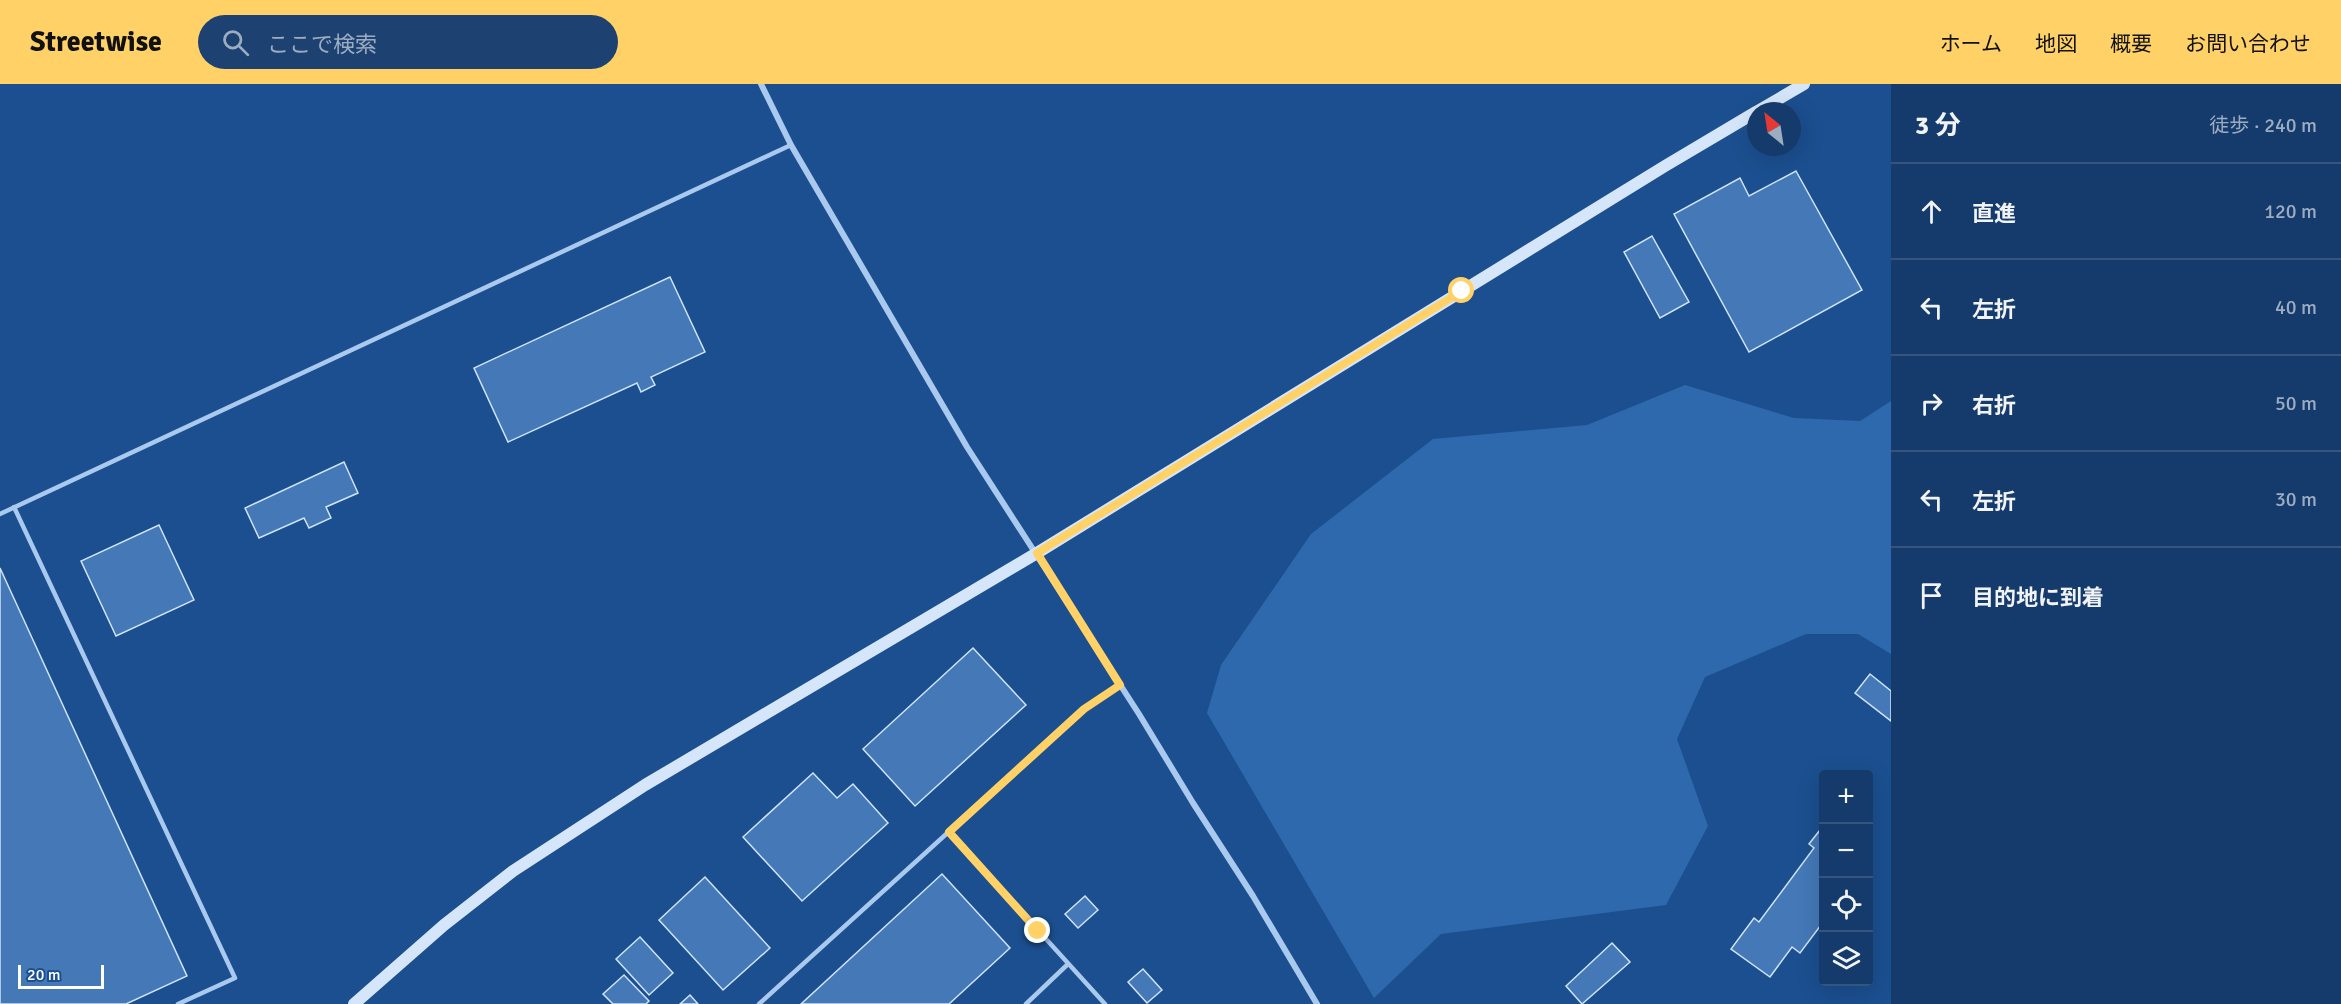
<!DOCTYPE html>
<html lang="ja">
<meta charset="utf-8">
<style>
body{margin:0;font-family:Signika,"Noto Sans JP",sans-serif;background:#1d4271;color:#f1f3f6}
.controls{position:absolute;right:18px;bottom:18px;display:grid;overflow:hidden;border-radius:6px;box-shadow:0 6px 24px #0002}
.controls button{width:54px;height:54px;display:grid;place-items:center;padding:0;border:0;border-bottom:2px solid #33557e;background:#143b6b;color:#f1f3f6;font:30px sans-serif}
.compass{position:absolute;left:1747px;top:18px;width:54px;height:54px;border-radius:50%;background:#143b6b;box-shadow:0 6px 24px #0002;rotate:330deg}
.scale{position:absolute;left:18px;bottom:15px;width:86px;box-sizing:border-box;padding-left:6px;border:3px solid #fff;border-top:0;font-size:16px;line-height:21px;white-space:nowrap;color:#fff;-webkit-text-stroke:4px #1b4f8f;paint-order:stroke}
.stop{position:absolute;width:18px;height:18px;margin:-14px;border:4px solid #ffd166;border-radius:50%;background:#fff}
.stop.end{background:#ffd166;border-color:#fff;box-shadow:0 2px 6px #0008}
.list{margin:0;padding:0;list-style:none}
h2{display:flex;justify-content:space-between;align-items:center;height:78px;margin:0;padding:0 24px;font-size:26px}
h2 small{font-size:20px;font-weight:400;color:#9dadc1}
.list li{display:grid;grid-template-columns:39px 1fr auto;gap:18px;align-items:center;box-sizing:border-box;height:96px;padding:0 24px;border-top:2px solid #33557e}
.list b{display:block;font-size:22px;white-space:nowrap}
.list em{font-size:20px;font-style:normal;color:#9dadc1}
.icon{flex:none;width:33px;height:33px;fill:none;stroke:currentColor;stroke-width:2;stroke-linecap:round;stroke-linejoin:round}
.map{position:relative;flex:none;width:1891px;height:920px;overflow:hidden}
header{display:flex;align-items:center;gap:36px;box-sizing:border-box;height:84px;padding:0 30px;background:#ffd166;color:#111}
header strong{font-size:28px}
nav{display:flex;gap:33px;margin-inline-start:auto;font-size:21px}
.search{width:420px;height:54px;background:#1d4271;display:flex;align-items:center;gap:15px;box-sizing:border-box;padding:0 21px;border-radius:33px;color:#9dadc1;font-size:22px}
main{display:flex}
aside{flex:1;background:#143b6b}
.map>svg:first-child{display:block}
.green{fill:#2e69ad}
.building{fill:#4478b7;stroke:#cfe3fa;stroke-width:1.5}
.lines{fill:none;stroke-linecap:round;stroke-linejoin:round}
.lane{stroke:#a9c9ee;stroke-width:4.5}
.street{stroke:#a9c9ee;stroke-width:6}
.secondary{stroke:#d6e6fa;stroke-width:12}
.route{stroke:#ffd166;stroke-width:8}
</style>
<header>
<strong>Streetwise</strong>
<div class="search"><svg class="icon" aria-label="search" viewBox="0 0 24 24"><circle cx="10" cy="10" r="6"/><path d="M15 15l6 6"/></svg>ここで検索</div>
<nav><a>ホーム</a><a>地図</a><a>概要</a><a>お問い合わせ</a></nav>
</header>
<main>
<div class="map">
<svg width="1891" height="920" viewBox="0 0 1891 920">
<rect width="100%" height="100%" fill="#1b4f8f"/>
<path class="green" d="M1685,301l109,33 66,3 31,-20v253l-33,-20h-52l-101,43 -28,62 31,87 -42,79 -225,29 -67,64 -167,-285 14,-48 90,-131 122,-95 154,-14z"/>
<g class="building">
<path d="M1796,87l66,119 -113,62 -75,-138 66,-36 9,18z"/>
<path d="M1652,152l37,66 -29,16 -36,-66z"/>
<path d="M670,193l35,75 -54,25 4,8 -14,7 -4,-9 -129,59 -34,-74z"/>
<path d="M344,378l14,31 -32,14 5,11 -22,10 -5,-10 -45,20 -14,-30z"/>
<path d="M159,441l35,75 -78,36 -35,-75z"/>
<path d="M0,484l187,408 -61,28h-126z"/>
<path d="M973,564l53,57 -111,101 -52,-57z"/>
<path d="M1870,590l21,17v30l-36,-28z"/>
<path d="M813,689l24,25 16,-14 35,39 -86,78 -59,-64z"/>
<path d="M1824,741v96l-24,32 -8,-6 -22,30 -39,-28 23,-31 5,4 55,-74 -5,-4z"/>
<path d="M942,790l68,74 -61,56h-148z"/>
<path d="M705,793l65,71 -47,42 -64,-70z"/>
<path d="M1085,812l13,14 -20,18 -13,-14z"/>
<path d="M640,853l33,36 -24,22 -33,-36z"/>
<path d="M1612,859l18,19 -48,42 -16,-18z"/>
<path d="M1143,885l19,21 -15,13 -19,-21z"/>
<path d="M624,891l25,26 -3,3h-33l-10,-10z"/>
<path d="M690,911l8,9h-18z"/>
</g>
<g class="lines">
<g class="lane">
<path d="M14,423l221,471 -57,26"/>
<path d="M0,430l791,-369"/>
<path d="M949,748l156,172"/>
<path d="M759,920l325,-295 36,-24"/>
<path d="M1026,920l42,-40"/>
</g>
<path class="street" d="M761,0l30,61 176,302 172,267 54,89 60,93 64,108"/>
<g class="secondary">
<path d="M1758,27l46,-27"/>
<path d="M354,920l90,-79 69,-54 132,-86 392,-232 628,-387 91,-54"/>
</g>
</g>
<g class="lines">
<path class="route" d="M1038,847l-89,-99 135,-123 36,-24 -83,-132 425,-262"/>
</g>
</svg>
<div class="controls">
<button>+</button>
<button>−</button>
<button><svg class="icon" aria-label="locate" viewBox="0 0 24 24"><circle cx="12" cy="12" r="6"/><path d="M12 2v4M12 18v4M2 12h4M18 12h4"/></svg></button>
<button><svg class="icon" aria-label="layers" viewBox="0 0 24 24"><path d="M12 4l9 5-9 5-9-5zM3 14l9 5 9-5"/></svg></button>
</div>
<svg class="compass" viewBox="-18 -18 36 36"><path d="M0-13l5 13h-10z" fill="#e53935"/><path d="M0 13l5-13h-10z" fill="#9dadc1"/></svg>
<div class="scale">20 m</div>
<div class="stop" style="left:1462px;top:207px"></div>
<div class="stop end" style="left:1038px;top:847px"></div>
</div>
<aside>
<h2>3 分<small>徒歩 · 240 m</small></h2>
<ul class="list">
<li><svg class="icon" aria-label="ahead" viewBox="0 0 24 24"><path d="M12 20V5M6 11l6-6 6 6"/></svg><div><b>直進</b></div><em>120 m</em></li>
<li><svg class="icon" aria-label="left" viewBox="0 0 24 24"><path d="M17 20v-9H6M10 6l-5 5 5 5"/></svg><div><b>左折</b></div><em>40 m</em></li>
<li><svg class="icon" aria-label="right" viewBox="0 0 24 24"><path d="M7 20v-9h11M14 6l5 5-5 5"/></svg><div><b>右折</b></div><em>50 m</em></li>
<li><svg class="icon" aria-label="left" viewBox="0 0 24 24"><path d="M17 20v-9H6M10 6l-5 5 5 5"/></svg><div><b>左折</b></div><em>30 m</em></li>
<li><svg class="icon" aria-label="arrive" viewBox="0 0 24 24"><path d="M6 21V4h12l-3 4 3 4H6"/></svg><div><b>目的地に到着</b></div></li>
</ul>
</aside>
</main>
